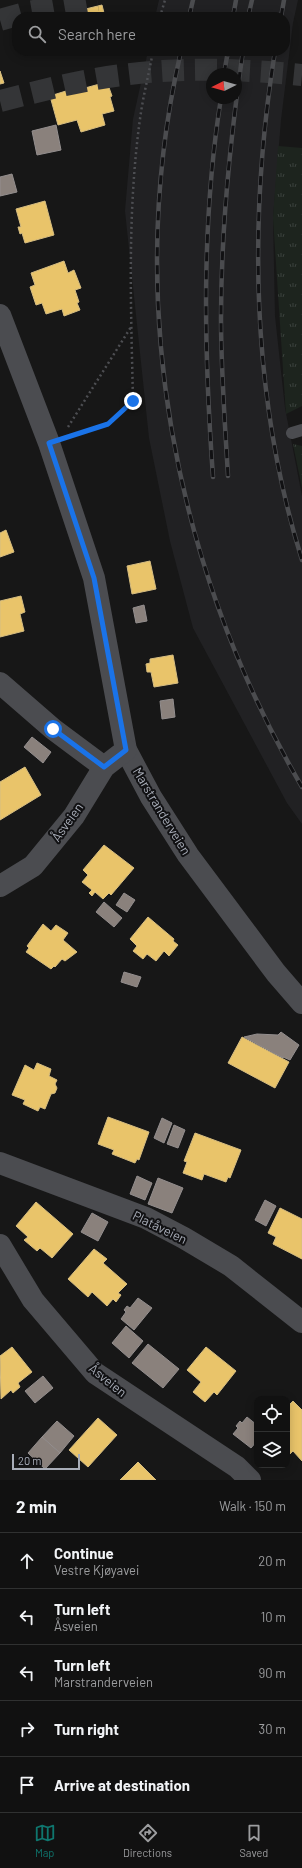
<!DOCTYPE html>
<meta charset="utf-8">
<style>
body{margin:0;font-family:Barlow,sans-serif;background:#1a1a1a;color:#f1f3f6}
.controls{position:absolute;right:12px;bottom:12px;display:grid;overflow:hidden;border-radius:8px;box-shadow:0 2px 10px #0003}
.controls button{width:36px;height:36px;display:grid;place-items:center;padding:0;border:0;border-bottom:1px solid #303131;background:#111;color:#f1f3f6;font:20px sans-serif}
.compass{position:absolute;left:206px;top:68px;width:36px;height:36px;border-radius:50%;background:#111;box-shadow:0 2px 10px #0003;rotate:265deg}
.scale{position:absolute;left:12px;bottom:10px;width:68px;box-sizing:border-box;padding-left:4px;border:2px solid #a8adb8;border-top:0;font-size:11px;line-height:14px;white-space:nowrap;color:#a8adb8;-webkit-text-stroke:3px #111113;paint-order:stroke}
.stop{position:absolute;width:12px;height:12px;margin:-9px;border:3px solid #1a73e8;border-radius:50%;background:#fff}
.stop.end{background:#1a73e8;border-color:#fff;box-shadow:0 1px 4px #0008}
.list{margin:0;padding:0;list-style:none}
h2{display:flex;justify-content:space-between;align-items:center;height:52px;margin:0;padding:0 16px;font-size:17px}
h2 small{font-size:13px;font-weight:400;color:#9c9d9f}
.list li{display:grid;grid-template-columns:26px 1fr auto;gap:12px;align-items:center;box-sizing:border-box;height:56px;padding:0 16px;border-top:1px solid #303131}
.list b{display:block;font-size:15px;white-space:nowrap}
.list p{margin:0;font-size:13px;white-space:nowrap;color:#9c9d9f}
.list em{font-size:13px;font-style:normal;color:#9c9d9f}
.icon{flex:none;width:22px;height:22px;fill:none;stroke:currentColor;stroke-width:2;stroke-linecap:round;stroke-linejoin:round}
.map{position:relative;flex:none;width:302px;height:1480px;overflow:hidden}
.search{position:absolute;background:#111;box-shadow:0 2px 10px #0003;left:12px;right:12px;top:12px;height:44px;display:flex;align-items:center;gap:10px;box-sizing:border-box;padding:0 14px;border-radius:16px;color:#9c9d9f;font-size:15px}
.sheet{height:332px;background:#111}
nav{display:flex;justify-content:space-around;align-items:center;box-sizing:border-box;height:56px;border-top:1px solid #303131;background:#111;font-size:11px;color:#9c9d9f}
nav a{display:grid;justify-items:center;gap:2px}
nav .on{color:#0f766e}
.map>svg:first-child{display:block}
.built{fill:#212123;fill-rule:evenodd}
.grass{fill:url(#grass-tufts)}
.homes{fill:#e9c46a;stroke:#d6bd81}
.industry{fill:#8a817c;stroke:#938e8e}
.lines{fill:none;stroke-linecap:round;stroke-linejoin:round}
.trunk-tunnel{stroke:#343537;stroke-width:22;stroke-dasharray:22 11;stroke-linecap:butt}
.path{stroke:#4d4e52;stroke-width:2.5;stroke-dasharray:2 3;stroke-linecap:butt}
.service{stroke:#4b4c50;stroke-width:12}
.minor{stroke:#4b4c50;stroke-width:22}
.rail-casing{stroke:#4b4c4f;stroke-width:4.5}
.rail{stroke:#111113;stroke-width:3;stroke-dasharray:9;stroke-linecap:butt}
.route{stroke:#1a73e8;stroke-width:5}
.labels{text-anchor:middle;stroke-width:4;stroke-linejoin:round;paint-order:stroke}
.street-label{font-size:13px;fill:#a8adb8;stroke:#111113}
</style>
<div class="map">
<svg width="302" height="1480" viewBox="0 0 302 1480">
<defs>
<pattern id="grass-tufts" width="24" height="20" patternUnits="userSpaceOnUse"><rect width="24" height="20" fill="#1d241e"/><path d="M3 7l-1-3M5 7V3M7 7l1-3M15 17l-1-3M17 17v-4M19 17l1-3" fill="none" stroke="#3b413d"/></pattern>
</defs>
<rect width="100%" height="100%" fill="#171717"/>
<path class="built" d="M159,0h139l-5,23 -12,97 -8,98 2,98 10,92 17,88v328l-15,-21 -94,-175 -23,-87 -21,-103 -24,-227 8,-92 15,-68h137v-34h-130zM212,74h24v24h-24z"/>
<g class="grass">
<path d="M278,146l24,2v258l-16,8 -13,-196z"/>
<path d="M293,444l9,2v42z"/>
</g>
<g class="homes">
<path d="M102,5l3,12h-52z"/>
<path d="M0,71l4,12 -4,1z"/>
<path d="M107,82l5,14 -2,1 4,14 -12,3 3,11 -24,7 -4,-12 -19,5 -8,-29 35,-11v3z"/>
<path d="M45,201l9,34 -29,8 -3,-10 -2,1 -2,-7h3l-5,-18z"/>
<path d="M64,261l4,12 6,-3 7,18 -6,2 4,12 -2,1 3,7 -16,6 -2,-7 -16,5 -4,-11 -6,2 -6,-18 5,-2 -4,-12z"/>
<path d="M6,530l8,22 -14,5v-24z"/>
<path d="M150,561l6,28 -24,5 -5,-28z"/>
<path d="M21,596l4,16 -5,2 4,17 -24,6v-36z"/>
<path d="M173,655l5,28 -24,4 -3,-15h-4l-1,-8 4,-1v-4z"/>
<path d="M25,767l16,28 -41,25v-38z"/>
<path d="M104,845l30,23 -23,27 -2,-2 -6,6 -8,-7 -3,4 -3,-3 3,-3 -10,-8 6,-7 -5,-5z"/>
<path d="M148,917l26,22 -1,2 5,4 -9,11 -5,-5 -8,10 -9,-7 -4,5 -10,-8 4,-5 -7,-7z"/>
<path d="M43,924l8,7 5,-6 12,8 -5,7 14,12 -12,9 -3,-2 -7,8 -1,-1 -3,3 -25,-17 3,-4 -2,-2z"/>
<path d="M242,1037l47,25 -14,26 -47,-25z"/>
<path d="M37,1063l14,6 -2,7 8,4 -2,4 2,4 -2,5 -4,1 -6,15 -5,-2 -2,4 -15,-7 2,-4 -13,-5 13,-30 9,5z"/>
<path d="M108,1117l41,15 -10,28 -2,-1 -2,4 -23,-9 2,-4 -16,-6z"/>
<path d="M195,1133l46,17 -11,28 -2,-1 -2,5 -22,-8 -2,6 -19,-7 4,-11 -3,-1z"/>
<path d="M36,1202l37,32 -21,24 -12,-10 -3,3 -13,-11 4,-3 -12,-11z"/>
<path d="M280,1208l22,11v40l-29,-15 3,-7 -8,-4z"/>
<path d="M94,1249l13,10 -4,4 24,21 -9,9 3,2 -5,7 -3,-3 -6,7 -15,-14 -4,5 -20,-18z"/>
<path d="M12,1347l20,25 -14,11 2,4 -7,6 -2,-3 -10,9 -1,-43z"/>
<path d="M206,1347l30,24 -19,24 -3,-3 -9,10 -12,-10 8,-10 -14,-12z"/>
<path d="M293,1401l9,9v51l-9,-10 -4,4 -2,-2v-46z"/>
<path d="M98,1418l19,17 -29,32 -19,-17z"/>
<path d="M138,1462l18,18h-36z"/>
</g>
<g class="industry">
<path d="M56,125l5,25 -24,5 -5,-24z"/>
<path d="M12,174l5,18 -17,4v-19z"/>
<path d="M144,605l3,16 -11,2 -3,-15z"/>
<path d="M173,699l2,18 -13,2 -2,-18z"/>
<path d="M32,737l19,15 -8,11 -19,-16z"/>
<path d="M124,893l11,7 -8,12 -11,-7z"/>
<path d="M104,902l18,16 -8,9 -18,-15z"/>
<path d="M124,972l17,5 -4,10 -16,-5z"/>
<path d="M281,1032l18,13 -9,15 -7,-3v1l-39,-21 13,-3 21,1z"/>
<path d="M162,1118l10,5 -8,20 -10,-5z"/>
<path d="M174,1125l11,5 -7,18 -11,-4z"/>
<path d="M137,1176l15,7 -7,17 -15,-6z"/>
<path d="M158,1178l25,10 -11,25 -24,-9z"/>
<path d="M265,1200l11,6 -10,20 -11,-6z"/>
<path d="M92,1213l16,9 -10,19 -17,-9z"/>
<path d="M138,1298l14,10 -18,22 -13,-11 5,-7 -2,-2 3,-4 3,2z"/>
<path d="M126,1326l17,15 -14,17 -17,-15z"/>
<path d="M148,1344l31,25 -16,19 -31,-25z"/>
<path d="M43,1376l10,12 -18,15 -10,-12z"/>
<path d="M247,1417l10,8v16l-6,7 -18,-14 5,-6 -2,-2 4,-5 2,2z"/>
<path d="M57,1421l17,15 -14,17 -18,-16z"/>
<path d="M42,1437l18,16 -15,16 -17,-16z"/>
</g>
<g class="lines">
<g class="trunk-tunnel">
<path d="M0,20l28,-8 69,-12"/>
<path d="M0,101c40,-10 81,-21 122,-26 60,-8 120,-6 180,0"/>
</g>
<g class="path">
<path d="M160,17l5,-17"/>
<path d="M68,427l63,-100"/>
<path d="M71,436l37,-12 25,-23c-2,-94 -6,-188 7,-282 3,-23 9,-45 13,-68"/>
</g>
<path class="service" d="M292,433l10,-3"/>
<g class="minor">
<path d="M0,315l49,128 45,135 32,172 25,47 37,58 88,118 26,30"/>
<path d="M0,683l53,46 51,38"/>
<path d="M0,886l33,-20 41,-50 30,-49 22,-17"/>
<path d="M0,1163l146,55 38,20 47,28 71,56"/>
<path d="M0,1245l33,55 62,73 142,94 13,13"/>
</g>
<defs>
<g id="rail">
<path d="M189,17l4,-17"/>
<path d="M233,17l3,-17"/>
<path d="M248,17l4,-17"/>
<path d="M281,17l3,-17"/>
<path d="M181,51c-58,250 -7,516 121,736"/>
<path d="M275,51c-27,168 -24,345 27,509"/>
<path d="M224,74l4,-23"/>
<path d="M228,476c-3,-52 -7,-105 -7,-157 0,-90 9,-179 22,-268"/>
<path d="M213,477c-9,-126 -12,-254 8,-379"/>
</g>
</defs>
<use href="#rail" class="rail-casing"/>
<use href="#rail" class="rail"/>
</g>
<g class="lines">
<path class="route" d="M53,729l51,38 22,-17 -32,-172 -45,-135 59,-19 25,-23"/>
</g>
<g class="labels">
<g class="street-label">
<text transform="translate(162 811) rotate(59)" y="5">Marstranderveien</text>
<text transform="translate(67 822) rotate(-54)" y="5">Åsveien</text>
<text transform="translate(160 1227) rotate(26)" y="5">Platåveien</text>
<text transform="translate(108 1380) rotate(39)" y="5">Åsveien</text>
</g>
</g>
</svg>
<div class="controls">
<button><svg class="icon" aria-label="locate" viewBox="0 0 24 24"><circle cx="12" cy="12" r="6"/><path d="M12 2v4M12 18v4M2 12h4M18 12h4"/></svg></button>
<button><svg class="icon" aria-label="layers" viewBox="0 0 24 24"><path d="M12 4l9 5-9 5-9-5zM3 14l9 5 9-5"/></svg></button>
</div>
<svg class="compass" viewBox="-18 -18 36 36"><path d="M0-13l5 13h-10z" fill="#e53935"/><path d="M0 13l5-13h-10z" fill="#9c9d9f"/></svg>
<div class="scale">20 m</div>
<div class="stop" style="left:53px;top:729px"></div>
<div class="stop end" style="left:133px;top:401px"></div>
<div class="search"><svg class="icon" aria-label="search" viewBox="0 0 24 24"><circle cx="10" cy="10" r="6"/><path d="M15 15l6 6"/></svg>Search here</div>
</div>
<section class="sheet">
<h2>2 min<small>Walk · 150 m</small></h2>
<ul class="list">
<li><svg class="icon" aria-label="ahead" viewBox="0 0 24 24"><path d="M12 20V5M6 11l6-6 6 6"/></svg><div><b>Continue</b><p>Vestre Kjøyavei</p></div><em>20 m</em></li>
<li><svg class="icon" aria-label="left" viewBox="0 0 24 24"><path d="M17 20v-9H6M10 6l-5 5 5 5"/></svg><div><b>Turn left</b><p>Åsveien</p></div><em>10 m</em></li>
<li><svg class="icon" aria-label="left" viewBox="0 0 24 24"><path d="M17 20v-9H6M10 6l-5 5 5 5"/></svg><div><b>Turn left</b><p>Marstranderveien</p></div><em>90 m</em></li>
<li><svg class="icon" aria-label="right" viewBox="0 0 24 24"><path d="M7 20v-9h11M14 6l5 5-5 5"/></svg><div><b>Turn right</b></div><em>30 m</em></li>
<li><svg class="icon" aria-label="arrive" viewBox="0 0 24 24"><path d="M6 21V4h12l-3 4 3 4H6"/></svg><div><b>Arrive at destination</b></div></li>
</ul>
</section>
<nav>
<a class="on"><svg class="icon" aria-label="map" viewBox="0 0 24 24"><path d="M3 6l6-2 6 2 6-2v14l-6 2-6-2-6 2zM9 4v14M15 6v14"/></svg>Map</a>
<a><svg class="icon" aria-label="directions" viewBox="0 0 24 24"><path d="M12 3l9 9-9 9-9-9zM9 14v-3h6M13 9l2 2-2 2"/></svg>Directions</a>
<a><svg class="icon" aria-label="saved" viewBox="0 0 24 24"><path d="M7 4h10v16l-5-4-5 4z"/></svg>Saved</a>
</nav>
